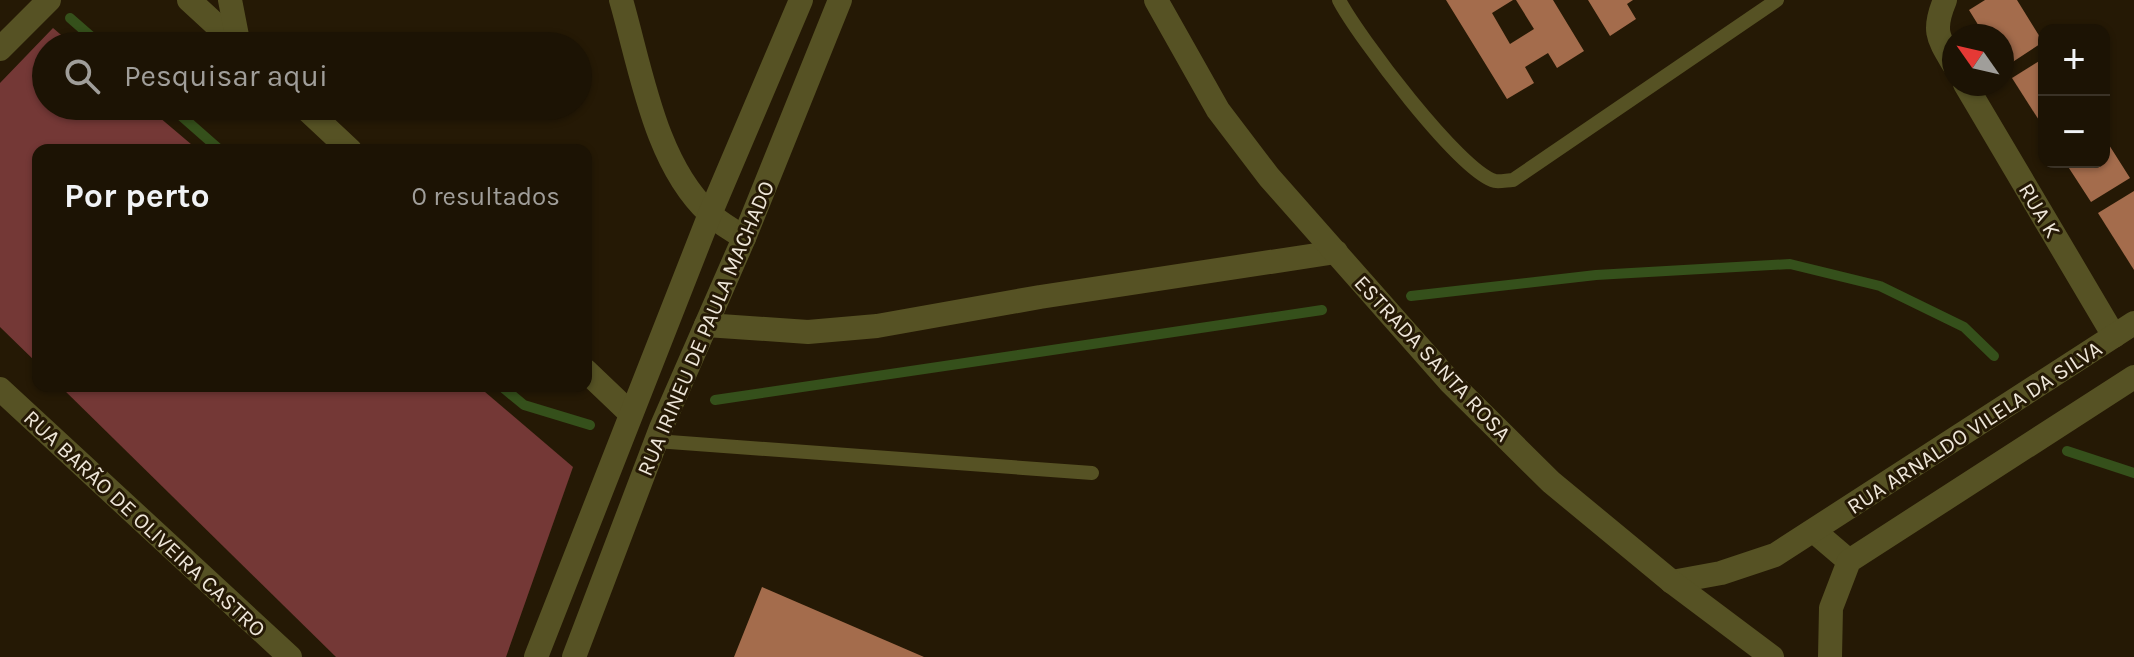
<!DOCTYPE html>
<html lang="pt">
<meta charset="utf-8">
<style>
body{margin:0;font-family:Karla,sans-serif;background:#292013;color:#f1f3f6}
.controls{position:absolute;right:24px;top:24px;display:grid;overflow:hidden;border-radius:16px;box-shadow:0 2px 6px #0004}
.controls button{width:72px;height:72px;display:grid;place-items:center;padding:0;border:0;border-bottom:2px solid #3a3226;background:#1c1304;color:#f1f3f6;font:40px sans-serif}
.compass{position:absolute;left:1942px;top:24px;width:72px;height:72px;border-radius:50%;background:#1c1304;box-shadow:0 2px 6px #0004;rotate:304deg}
.list{margin:0;padding:0;list-style:none}
h2{display:flex;justify-content:space-between;align-items:center;height:104px;margin:0;padding:0 32px;font-size:34px}
h2 small{font-size:26px;font-weight:400;color:#a09e9a}
.icon{flex:none;width:44px;height:44px;fill:none;stroke:currentColor;stroke-width:2;stroke-linecap:round;stroke-linejoin:round}
.map{position:relative;flex:none;width:2134px;height:657px;overflow:hidden}
.search{position:absolute;background:#1c1304;box-shadow:0 2px 6px #0004;left:32px;top:32px;width:560px;height:88px;display:flex;align-items:center;gap:20px;box-sizing:border-box;padding:0 28px;border-radius:44px;color:#a09e9a;font-size:30px}
.panel{position:absolute;background:#1c1304;box-shadow:0 2px 6px #0004;left:32px;top:144px;width:560px;height:248px;border-radius:16px}
.map>svg:first-child{display:block}
.forest{fill:#743836}
.lines{fill:none;stroke-linecap:round;stroke-linejoin:round}
.stream{stroke:#35501b;stroke-width:10}
.building{fill:#a46c4c}
.service{stroke:#565224;stroke-width:14}
.minor{stroke:#565224;stroke-width:24}
.tertiary{stroke:#565224;stroke-width:24}
.labels{text-anchor:middle;stroke-width:6;stroke-linejoin:round;paint-order:stroke}
.street-label{font-size:22px;fill:#eee6d9;stroke:#251905}
</style>
<div class="map">
<svg width="2134" height="657" viewBox="0 0 2134 657">
<rect width="100%" height="100%" fill="#251905"/>
<g class="forest">
<path d="M53,28l21,18h-28v60h100l52,44h-160v214l-38,-37v-244z"/>
<path d="M60,386h418l95,81 -67,190h-170z"/>
</g>
<g class="lines">
<g class="stream">
<path d="M70,18l32,28"/>
<path d="M170,106l50,44"/>
<path d="M1411,296l185,-21 194,-11 90,22 84,41 30,29"/>
<path d="M501,386l23,19 66,20"/>
<path d="M715,400l607,-90"/>
<path d="M2067,451l67,22"/>
</g>
</g>
<g class="building">
<path d="M1446,0h67l-21,13 18,31 24,-15 -18,-29h37l31,51 -27,17 -9,-15 -23,14 9,16 -27,16z"/>
<path d="M1588,0h45l-6,4 9,15 -26,17z"/>
<path d="M1985,0h32l26,42 -38,25 -3,-5v-26h-17l-16,-26z"/>
<path d="M2044,58v70l-32,-50z"/>
<path d="M2104,137l26,41 -39,24 -26,-40h39z"/>
<path d="M2134,191v79l-36,-57z"/>
<path d="M762,587l162,70h-190z"/>
</g>
<g class="lines">
<g class="service">
<path d="M1339,0c18,35 121,172 156,181 5,1 13,-1 18,-1l264,-180"/>
<path d="M656,441l436,32"/>
</g>
<g class="minor">
<path d="M189,0l50,46"/>
<path d="M230,0l9,46"/>
<path d="M621,0c20,69 34,163 88,213 10,10 24,17 35,25"/>
<path d="M1945,0c-13,31 -7,38 9,65"/>
<path d="M0,49l49,-49"/>
<path d="M1965,84l149,252"/>
<path d="M303,106l47,44"/>
<path d="M706,325l102,7 69,-6 163,-29 296,-45"/>
<path d="M586,371l44,42"/>
<path d="M0,389l290,268"/>
<path d="M1815,532l34,29"/>
<path d="M1672,582l49,-9 54,-18 359,-232"/>
<path d="M1830,657l1,-49 18,-47 285,-184"/>
</g>
<g class="tertiary">
<path d="M1156,0l62,110 51,67 182,206 100,99 121,100 100,75"/>
<path d="M536,657l174,-443 91,-214"/>
<path d="M574,657l87,-229 83,-190 96,-238"/>
</g>
</g>
<g class="labels">
<g class="street-label">
<text transform="translate(2040 210) rotate(59)" y="8">RUA K</text>
<text transform="translate(705 328) rotate(-67)" y="8">RUA IRINEU DE PAULA MACHADO</text>
<text transform="translate(1433 358) rotate(47)" y="8">ESTRADA SANTA ROSA</text>
<text transform="translate(1974 427) rotate(-33)" y="8">RUA ARNALDO VILELA DA SILVA</text>
<text transform="translate(145 523) rotate(43)" y="8">RUA BARÃO DE OLIVEIRA CASTRO</text>
</g>
</g>
</svg>
<div class="controls">
<button>+</button>
<button>−</button>
</div>
<svg class="compass" viewBox="-18 -18 36 36"><path d="M0-13l5 13h-10z" fill="#e53935"/><path d="M0 13l5-13h-10z" fill="#a09e9a"/></svg>
<div class="search"><svg class="icon" aria-label="search" viewBox="0 0 24 24"><circle cx="10" cy="10" r="6"/><path d="M15 15l6 6"/></svg>Pesquisar aqui</div>
<section class="panel">
<h2>Por perto<small>0 resultados</small></h2>
<ul class="list">
</ul>
</section>
</div>
